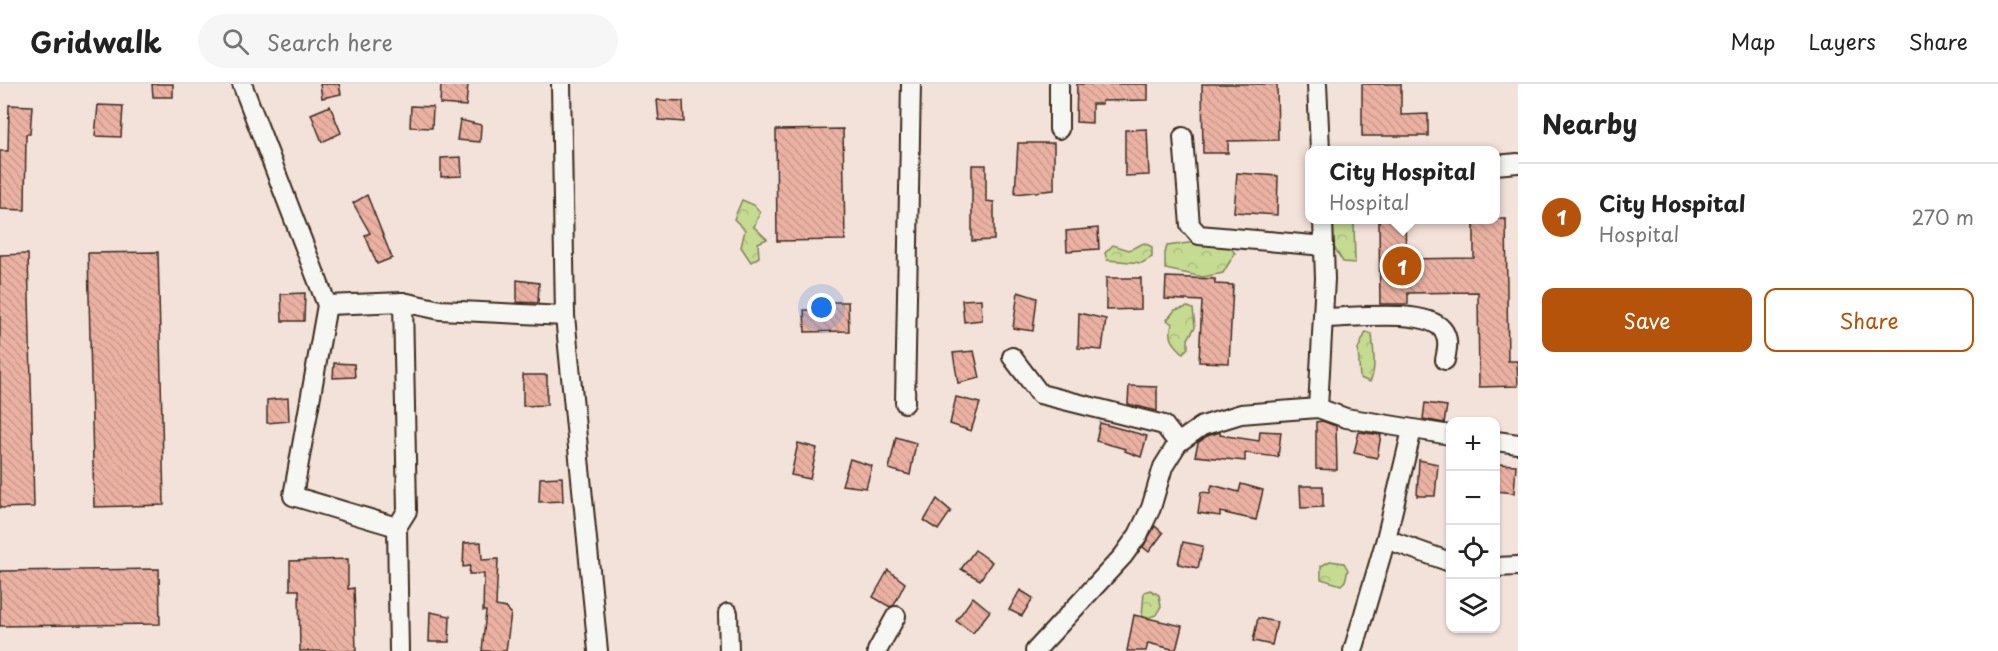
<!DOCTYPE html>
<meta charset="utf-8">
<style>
body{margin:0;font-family:"Playpen Sans",sans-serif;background:#f6f6f6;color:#222}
.controls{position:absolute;right:18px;bottom:18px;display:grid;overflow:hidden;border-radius:12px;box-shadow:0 2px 4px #0004}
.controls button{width:54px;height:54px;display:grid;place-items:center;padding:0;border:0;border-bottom:2px solid #e0e0e0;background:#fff;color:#222;font:30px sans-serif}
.you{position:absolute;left:822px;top:224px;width:21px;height:21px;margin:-15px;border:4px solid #fff;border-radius:50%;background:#1a73e8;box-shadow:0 0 0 9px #1a73e833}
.badge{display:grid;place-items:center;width:39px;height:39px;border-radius:50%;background:#b45309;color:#fff;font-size:20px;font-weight:700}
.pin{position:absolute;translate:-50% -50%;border:3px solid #fff;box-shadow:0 2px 6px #0006}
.popup{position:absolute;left:1305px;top:62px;width:195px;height:78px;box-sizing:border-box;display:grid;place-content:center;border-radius:12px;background:#fff;filter:drop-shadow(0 2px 4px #0005);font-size:20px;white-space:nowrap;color:#767676}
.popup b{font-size:22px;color:#222}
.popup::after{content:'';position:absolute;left:50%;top:100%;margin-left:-12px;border:12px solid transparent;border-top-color:#fff}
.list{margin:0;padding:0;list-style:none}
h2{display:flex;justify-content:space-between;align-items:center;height:78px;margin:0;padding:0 24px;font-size:26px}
h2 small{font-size:20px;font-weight:400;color:#767676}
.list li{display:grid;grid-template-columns:39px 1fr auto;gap:18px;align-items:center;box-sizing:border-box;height:108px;padding:0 24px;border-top:2px solid #e0e0e0}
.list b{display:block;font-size:22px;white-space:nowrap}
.list p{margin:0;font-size:20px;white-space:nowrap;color:#767676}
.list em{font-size:20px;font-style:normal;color:#767676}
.actions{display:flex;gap:12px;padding:18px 24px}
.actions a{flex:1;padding:14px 0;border:2px solid #b45309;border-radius:12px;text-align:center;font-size:21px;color:#b45309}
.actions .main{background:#b45309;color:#fff}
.icon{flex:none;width:33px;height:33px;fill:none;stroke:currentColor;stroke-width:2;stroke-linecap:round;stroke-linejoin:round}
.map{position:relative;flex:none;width:1518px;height:567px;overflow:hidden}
header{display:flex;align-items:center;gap:36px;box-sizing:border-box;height:84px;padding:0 30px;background:#fff;border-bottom:2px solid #e0e0e0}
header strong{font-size:28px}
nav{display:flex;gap:33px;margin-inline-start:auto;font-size:21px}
.search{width:420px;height:54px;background:#f6f6f6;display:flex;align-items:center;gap:15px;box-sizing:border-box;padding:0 21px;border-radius:33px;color:#767676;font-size:22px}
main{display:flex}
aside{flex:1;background:#fff}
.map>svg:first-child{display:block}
.forest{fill:url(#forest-crowns);stroke:#808258;stroke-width:1.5}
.building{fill:url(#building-back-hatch);stroke:#3b2a1e;stroke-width:1.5}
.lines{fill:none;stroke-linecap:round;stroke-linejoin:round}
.minor-casing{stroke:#3b2a1e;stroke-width:22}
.minor{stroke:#f6f6f2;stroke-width:18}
</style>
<header>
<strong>Gridwalk</strong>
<div class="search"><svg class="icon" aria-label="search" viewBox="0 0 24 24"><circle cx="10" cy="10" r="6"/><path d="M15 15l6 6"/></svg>Search here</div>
<nav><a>Map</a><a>Layers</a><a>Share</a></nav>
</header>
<main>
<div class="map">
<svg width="1518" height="567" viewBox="0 0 1518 567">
<defs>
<pattern id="forest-crowns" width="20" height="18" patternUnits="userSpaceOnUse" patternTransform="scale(1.5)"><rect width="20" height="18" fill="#c5db91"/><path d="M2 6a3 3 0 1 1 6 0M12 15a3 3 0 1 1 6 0" fill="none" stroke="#aabc7d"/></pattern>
<pattern id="building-back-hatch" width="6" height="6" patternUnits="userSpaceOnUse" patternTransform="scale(1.5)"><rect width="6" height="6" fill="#ebb2a3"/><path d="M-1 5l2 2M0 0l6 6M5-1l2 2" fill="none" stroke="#ca998c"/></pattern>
</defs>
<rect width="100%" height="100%" fill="#f3e2da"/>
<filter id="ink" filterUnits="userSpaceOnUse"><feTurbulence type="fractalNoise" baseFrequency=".0167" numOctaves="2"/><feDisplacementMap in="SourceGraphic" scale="12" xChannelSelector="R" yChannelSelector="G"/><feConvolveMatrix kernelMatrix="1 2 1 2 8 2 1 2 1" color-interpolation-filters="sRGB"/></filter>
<g filter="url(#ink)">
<g class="forest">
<path d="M742,116l12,5 6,7 -6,15 13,12 -9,4 1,14 -8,5 -10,-15 4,-17 -11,-11z"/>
<path d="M1333,136h21l1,43 -12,-1 -9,-15z"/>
<path d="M1203,157l24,3 8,9 -12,20 -20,4 -38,-8v-16l2,-7z"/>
<path d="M1144,159l8,4v10l-10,6 -35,-3 -2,-7 8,-8 16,5z"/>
<path d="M1188,223l5,2 2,18 -7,12v9l-5,5c-10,-10 -15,-15 -11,-29l-5,-4 8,-10z"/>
<path d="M1366,248l6,2c1,14 5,35 -2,48l-10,-4 -2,-29z"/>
<path d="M1330,477l14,2 4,7 -3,11 -4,4 -20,-6v-13z"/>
<path d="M1150,506l9,5 2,11 -5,9 -9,3 -5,-2 2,-24z"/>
</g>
<g class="building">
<path d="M152,0h21v13h-20z"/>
<path d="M320,0h19l2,10 -19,4z"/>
<path d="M441,0h27l-2,22 -26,-2z"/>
<path d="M1077,0h71v16l-46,1v3h-10v19l-16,-1z"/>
<path d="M1202,0h75l1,56 -50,1v12h-25z"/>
<path d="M1362,0h39v31l27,-1v22h-66z"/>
<path d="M657,16l26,1 1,21 -25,-2z"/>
<path d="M9,21l23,1 -2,28h-4l-1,76 -25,-1v-58h8z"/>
<path d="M98,21l25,1 -2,31 -26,-1z"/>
<path d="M330,22l11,27 -19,9 -11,-28z"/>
<path d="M411,22l22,1 -1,21 -22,-1z"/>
<path d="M460,36l21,5 -1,17 -23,-2z"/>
<path d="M843,45l2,111 -68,1 -1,-111z"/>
<path d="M1147,45l2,46 -24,1v-46z"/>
<path d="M1018,59h36v47l-39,4z"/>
<path d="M461,73l1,19 -21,1v-19z"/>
<path d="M972,81h14v36l8,1v38l-22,1z"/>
<path d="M1237,89l41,3 -1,39 -43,-3z"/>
<path d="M367,111l25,63 -15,6 -12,-29 5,-2 -17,-30z"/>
<path d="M1379,135h26l1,40 68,-1v-39h32l2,142h9l1,25 -39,1 -1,-95 -70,1v11h-28z"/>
<path d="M1098,144l1,21 -32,2 -1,-20z"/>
<path d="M158,168l6,253 -70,2 -6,-254z"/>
<path d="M28,170l6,253 -34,1v-253z"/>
<path d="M1166,193l49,2v5l18,1 -4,78 -30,-1 3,-61 -37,-2z"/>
<path d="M1106,194h35v31l-35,1z"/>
<path d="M517,196l22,3 -1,20 -21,-1z"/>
<path d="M1018,208l19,6 -4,33 -20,-3z"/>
<path d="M305,209l-1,28h-22l-1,-27z"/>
<path d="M981,215l1,21 -18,2 -2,-22z"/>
<path d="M821,218h27l1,29 -44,1 -1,-22h17z"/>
<path d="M1079,229l27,6 -4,31 -24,-2z"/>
<path d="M974,267l6,27 -22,5 -5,-30z"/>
<path d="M334,279l20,1 1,13 -22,1z"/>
<path d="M523,291h24v30l-24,1z"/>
<path d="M1129,302l28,1v24l-29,-7z"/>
<path d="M956,313l24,6 -9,28 -21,-7z"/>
<path d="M288,314l1,23 -22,2v-23z"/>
<path d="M1425,319l22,3 -3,17 -21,-4z"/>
<path d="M1322,337l14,5 1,44 -21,-1v-47z"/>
<path d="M1100,339l47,13 -6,21 -16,-6 1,-2 -30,-8z"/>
<path d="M1260,347l21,1 -3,25 -33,-4v8l-50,-5 3,-13 9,-7 13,-4v3l39,6z"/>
<path d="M1359,348l22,3 -4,23 -23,-5z"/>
<path d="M896,353l20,6 -6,32 -21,-6z"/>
<path d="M798,359l19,5 -7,31 -19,-4z"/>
<path d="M850,375l22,7 -6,22 -24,-3z"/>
<path d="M1419,376l19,4 -3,32h-18z"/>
<path d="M1496,380l20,1 -2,28 -18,-2z"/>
<path d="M562,393l1,24 -24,1 1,-24z"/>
<path d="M1241,400l22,6 -7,30 -36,-8v4l-22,-3 3,-21 9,1 2,-8 27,7z"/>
<path d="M1300,402h23v21l-22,1z"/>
<path d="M937,415l14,12 -13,19 -14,-9z"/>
<path d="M1155,442l8,7 -14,19 -6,-5z"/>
<path d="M481,458l1,18 16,-1 -2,47 10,2 5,5 -5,38h-24l4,-40h-3l1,-37h-15l1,-8 -7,1 1,-24z"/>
<path d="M1183,458l20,4 -5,22 -20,-4z"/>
<path d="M975,466l17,12 -12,18 -19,-11z"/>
<path d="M348,475v30l6,-1 2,63h-56l-1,-61h-9v-29z"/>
<path d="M159,485l1,55 -160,2v-55z"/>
<path d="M888,486l17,13 -11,22 -4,2 -17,-10z"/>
<path d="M1020,506l13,8 -11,18 -13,-6z"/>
<path d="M973,513l17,14 -17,22 -17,-12z"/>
<path d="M430,528l20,4 -1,26h-20z"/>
<path d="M1134,531l48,11 -6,24 -28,-7 -2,8h-19z"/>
<path d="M1258,534l19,4 -5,23 -19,-4z"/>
</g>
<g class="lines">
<defs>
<g id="minor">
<path d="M242,0l85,221 -34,191 104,31"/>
<path d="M561,0l4,232 33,335"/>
<path d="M1059,0v45"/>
<path d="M1317,0l3,66"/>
<path d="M1183,53l7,88 9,10 125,11"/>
<path d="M1495,81l23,-2"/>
<path d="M327,221l76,-3 37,8 125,6"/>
<path d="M1323,234c27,0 101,-10 119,11 8,9 5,21 3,31"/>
<path d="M1012,273l28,37 124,31 14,18"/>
<path d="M905,319l6,-319"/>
<path d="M1318,324l7,-129 -2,-59"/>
<path d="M1496,357l22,3"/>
<path d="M1386,455l64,23"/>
<path d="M1496,483l22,-1"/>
<path d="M728,529l1,38"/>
<path d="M399,567l-2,-124 10,-16 -4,-209"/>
<path d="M877,567l19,-35"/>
<path d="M1035,567l88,-95 15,-21 13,-27 12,-41 15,-24 24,-17 39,-12 77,-6 28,10 104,17"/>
<path d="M1353,567l33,-112 26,-109"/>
</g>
</defs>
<use href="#minor" class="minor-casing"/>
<use href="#minor" class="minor"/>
</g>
</g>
</svg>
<div class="controls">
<button>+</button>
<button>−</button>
<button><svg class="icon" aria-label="locate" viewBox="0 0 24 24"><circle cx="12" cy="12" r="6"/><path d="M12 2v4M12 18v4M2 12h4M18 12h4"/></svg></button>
<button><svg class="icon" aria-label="layers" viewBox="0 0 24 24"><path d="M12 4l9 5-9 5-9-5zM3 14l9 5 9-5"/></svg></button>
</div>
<div class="you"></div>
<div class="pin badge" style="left:1402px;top:182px">1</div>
<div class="popup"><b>City Hospital</b>Hospital</div>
</div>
<aside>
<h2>Nearby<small></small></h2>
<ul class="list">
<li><span class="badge">1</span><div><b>City Hospital</b><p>Hospital</p></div><em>270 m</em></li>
</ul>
<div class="actions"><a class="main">Save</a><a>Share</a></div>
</aside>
</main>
